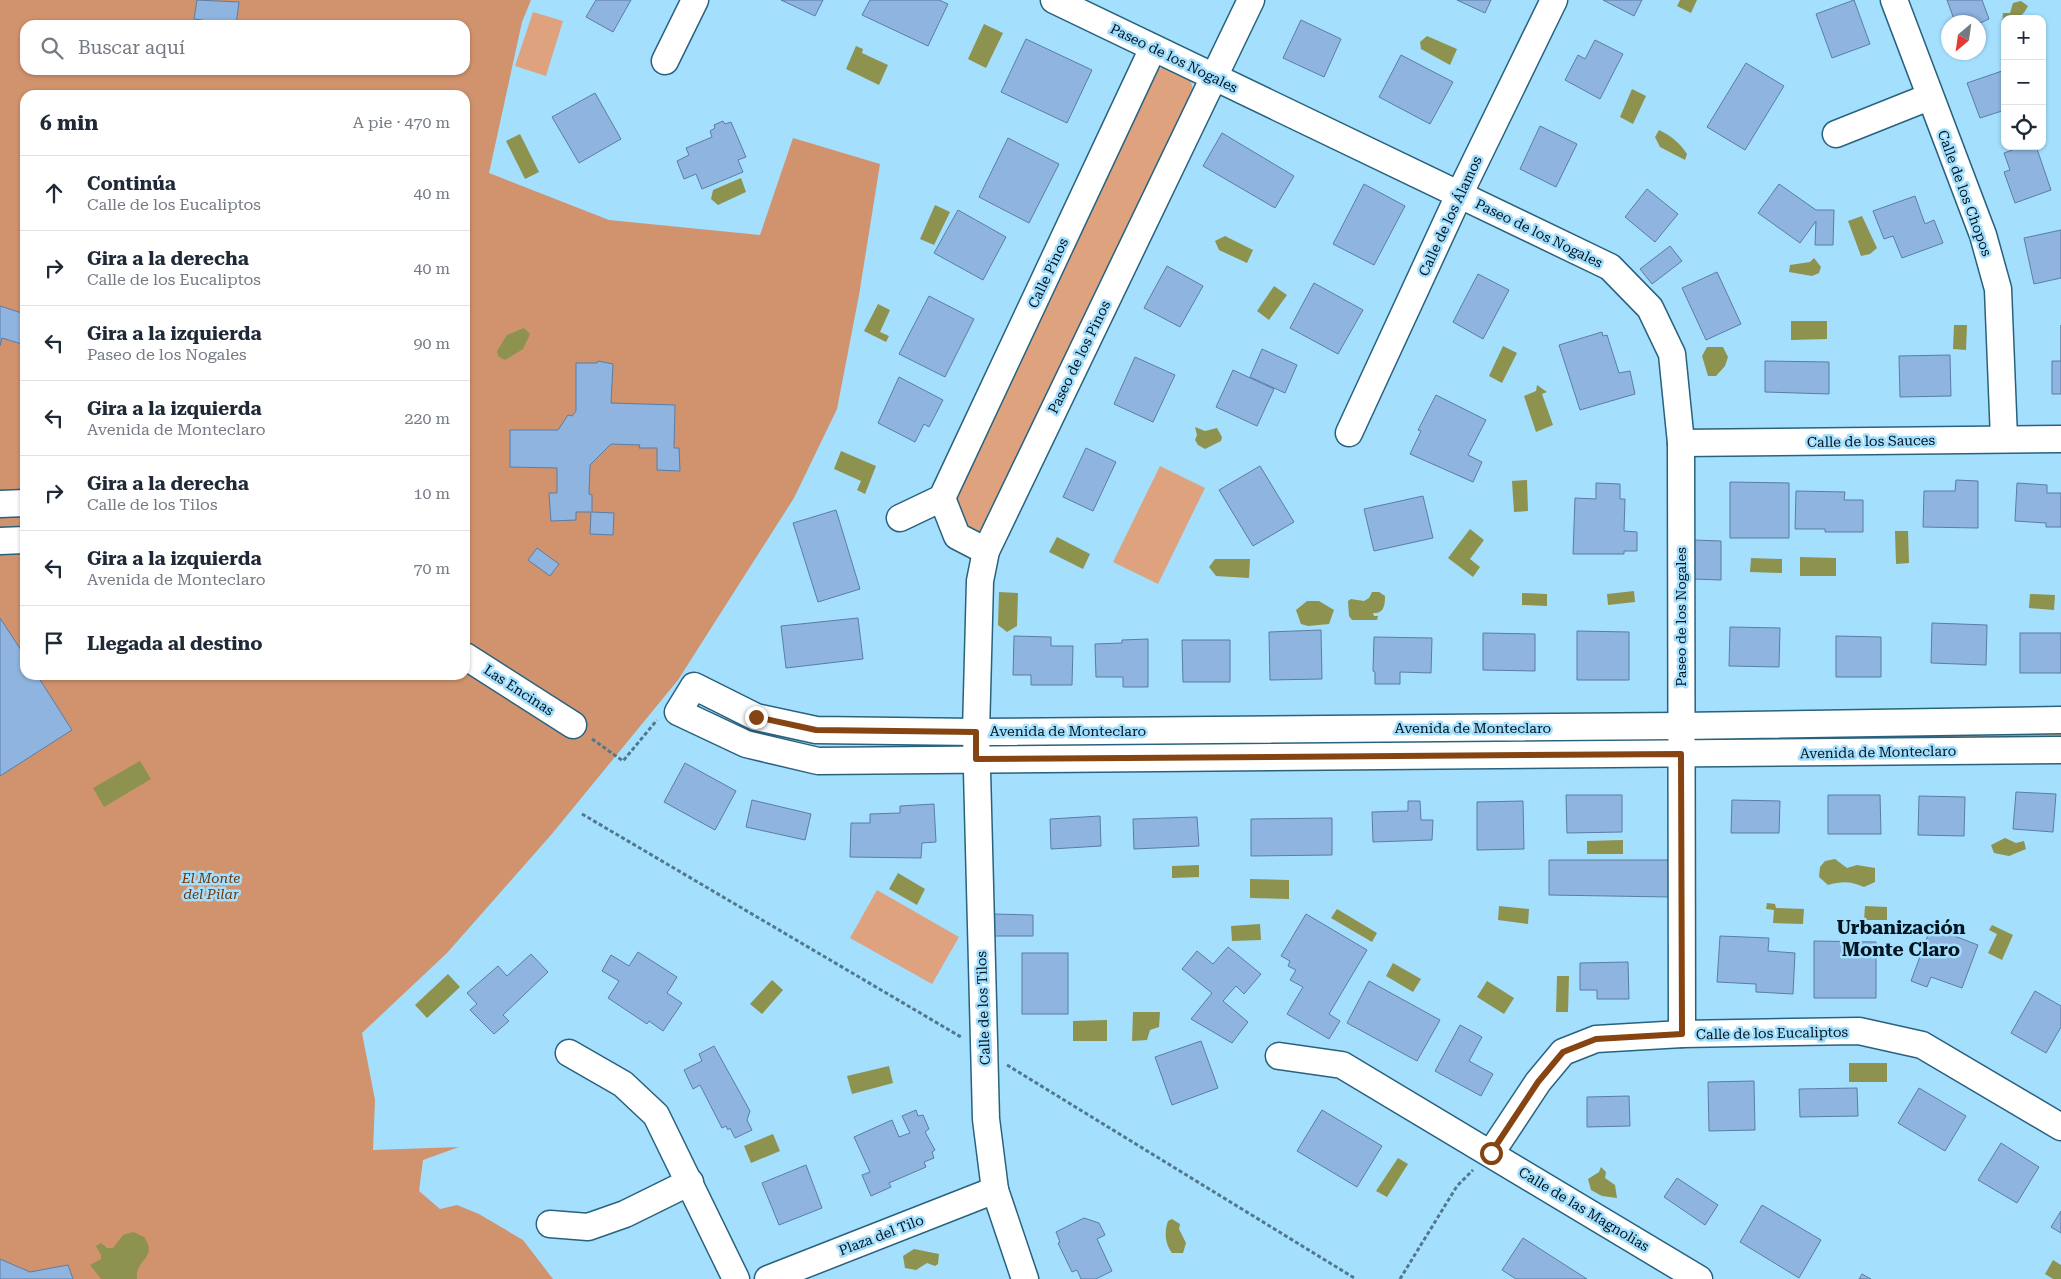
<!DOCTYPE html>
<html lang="es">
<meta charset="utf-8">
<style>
body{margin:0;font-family:"Roboto Serif",serif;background:#f2f2f3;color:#1f2937}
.controls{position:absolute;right:15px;top:15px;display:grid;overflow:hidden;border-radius:10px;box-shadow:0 1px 4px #0004}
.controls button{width:45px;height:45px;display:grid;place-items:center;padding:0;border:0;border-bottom:1px solid #e0e1e3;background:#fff;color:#1f2937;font:25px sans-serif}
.compass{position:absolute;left:1941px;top:15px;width:45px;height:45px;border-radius:50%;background:#fff;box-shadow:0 1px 4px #0004;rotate:209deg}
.stop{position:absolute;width:15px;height:15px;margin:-11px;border:4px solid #854411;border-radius:50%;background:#fff}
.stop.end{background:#854411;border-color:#fff;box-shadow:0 1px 5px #0008}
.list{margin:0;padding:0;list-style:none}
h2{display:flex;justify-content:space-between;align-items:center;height:65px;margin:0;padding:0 20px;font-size:21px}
h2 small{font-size:16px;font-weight:400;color:#747a83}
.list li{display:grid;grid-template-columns:32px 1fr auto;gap:15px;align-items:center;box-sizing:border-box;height:75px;padding:0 20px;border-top:1px solid #e0e1e3}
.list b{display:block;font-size:19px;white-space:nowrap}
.list p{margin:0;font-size:16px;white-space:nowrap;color:#747a83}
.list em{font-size:16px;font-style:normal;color:#747a83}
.icon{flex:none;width:28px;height:28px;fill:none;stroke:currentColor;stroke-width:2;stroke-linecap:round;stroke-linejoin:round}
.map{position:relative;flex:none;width:2061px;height:1279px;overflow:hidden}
.search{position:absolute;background:#fff;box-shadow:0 1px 4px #0004;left:20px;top:20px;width:450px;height:55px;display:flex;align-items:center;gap:12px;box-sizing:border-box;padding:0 18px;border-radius:15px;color:#747a83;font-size:19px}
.panel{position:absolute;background:#fff;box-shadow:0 1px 4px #0004;left:20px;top:90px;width:450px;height:590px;border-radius:15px}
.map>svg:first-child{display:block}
.green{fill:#dea27e}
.forest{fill:#d1936d;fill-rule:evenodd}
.water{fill:#8d924e}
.building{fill:#8fb4df;stroke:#5a7da6}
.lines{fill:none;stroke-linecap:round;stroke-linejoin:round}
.minor-casing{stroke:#29627e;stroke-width:29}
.path{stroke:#51798e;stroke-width:3;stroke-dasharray:4 2.5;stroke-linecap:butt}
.minor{stroke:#fff;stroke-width:26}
.route{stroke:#854411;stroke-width:6}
.labels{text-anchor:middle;stroke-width:5;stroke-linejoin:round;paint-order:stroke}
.street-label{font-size:14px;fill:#00141f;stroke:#a4dffe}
.park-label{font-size:14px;font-style:italic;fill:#6f3607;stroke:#a4dffe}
.district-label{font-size:19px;font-weight:bold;fill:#00141f;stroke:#a4dffe}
</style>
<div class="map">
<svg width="2061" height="1279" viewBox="0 0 2061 1279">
<rect width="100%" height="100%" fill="#a4dffe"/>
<g class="green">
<path d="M533,12l30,9 -17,55 -31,-10z"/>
<path d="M1169,65l21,10 3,17 -211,446 -15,-8 -7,-14 -4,-27 199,-418z"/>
<path d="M1160,466l45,22 -47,96 -45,-22z"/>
<path d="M2061,727v10l-321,2v-8z"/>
<path d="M877,890l82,47 -27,47 -82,-46z"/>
</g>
<path class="forest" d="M0,0h531l-9,22 -33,151 120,47 151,15 33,-97 87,26 -21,131 -22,114 -43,89 -116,182 -127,155 -104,118 -85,80 13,67 -2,50 86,-3 -36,13 -4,31 21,18 17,-4 22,9 44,26 30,39h-553zM25,25h440v45h-440zM25,95h440v580h-440z"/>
<g class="water">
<path d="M1680,0h17l-6,13 -14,-7z"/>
<path d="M2021,1l7,5c-6,12 -11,13 -23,13v5l-3,1 1,-12h7l3,-10z"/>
<path d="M984,24l19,9 -17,35 -18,-9z"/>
<path d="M1427,36l30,13 -7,16 -29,-16 -1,-7z"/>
<path d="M856,46l7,3 -1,4 26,12 -9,20 -33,-16z"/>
<path d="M1632,89l14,7 -13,28 -13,-7z"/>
<path d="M1659,130c12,6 20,12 28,24l-2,6 -25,-13 -5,-10z"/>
<path d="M520,134l19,38 -14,7 -19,-38z"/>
<path d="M741,178l5,14 -28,13 -7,-6 2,-9z"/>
<path d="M935,205l15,7 -16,33 -14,-6z"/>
<path d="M1862,216l15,32 -7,6 -9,2 -13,-35z"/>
<path d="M1225,236l28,14 -6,13 -28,-13 -4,-9z"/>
<path d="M1814,258l7,9 -2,6 -7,3 -23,-4 1,-7 20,-3z"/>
<path d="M1274,286l13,9 -18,25 -12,-9z"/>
<path d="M878,304l12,6 -10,22 9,4 -3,6 -22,-11z"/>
<path d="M1791,321h36v18l-36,1z"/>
<path d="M1954,325h13l-1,25 -13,-1z"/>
<path d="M524,328l6,6 -7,15 -18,11 -7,-4 -1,-5 10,-16z"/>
<path d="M1503,346l14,7 -15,30 -13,-7z"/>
<path d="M1707,347h16l5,10 -3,9 -9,10h-8l-6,-20z"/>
<path d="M1537,385l10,7 -5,2 11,31 -17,7 -12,-36 12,-5z"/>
<path d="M1195,427l10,4 12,-3 5,9 -1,4 -16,8 -7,-4 -3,-5 2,-5z"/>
<path d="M841,451l35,15 -11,28 -8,-4 4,-9 -27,-12z"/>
<path d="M1527,480l1,31 -14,1 -2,-31z"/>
<path d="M1470,529l14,11 -14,19 10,8 -7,10 -25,-19z"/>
<path d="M1895,531h13l1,32 -13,1z"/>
<path d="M1057,537l33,17 -7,15 -34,-17z"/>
<path d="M1800,557l36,1v18h-36z"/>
<path d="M1751,558l31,1v14l-32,-1z"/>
<path d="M1215,559h35l-1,19 -33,-2 -7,-9z"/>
<path d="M1634,591l1,11 -27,3 -1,-11z"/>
<path d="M999,592l19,1 -1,33 -10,6 -9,-7z"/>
<path d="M1372,592h7l6,4c0,9 -1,18 -12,17l1,3h4l-1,4h-25l-3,-4 -1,-15 3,-2 13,2 5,-3z"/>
<path d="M1522,593l25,1v12l-25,-1z"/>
<path d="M2030,594l25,1 -1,15 -25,-2z"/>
<path d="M1307,601h12l15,9 -5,14 -21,2 -7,-2 -5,-14z"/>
<path d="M140,761l11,18 -47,28 -11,-19z"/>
<path d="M2005,838l11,5 8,-2 2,8 -17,7 -15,-3 -3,-8z"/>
<path d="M1623,840v14h-36v-13z"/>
<path d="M1835,859l12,9 10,-3 18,3v14l-11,5c-13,-6 -22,-6 -36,-2l-9,-8 1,-10 5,-6z"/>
<path d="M1199,865v12l-27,1v-12z"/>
<path d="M898,873l27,16 -8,16 -28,-16z"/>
<path d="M1250,879l39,1v19l-39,-1z"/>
<path d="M1767,903l8,1 1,4 28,1 -1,15 -30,-1 1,-13 -8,-1z"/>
<path d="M1499,906l30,3 -1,15 -30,-4z"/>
<path d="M1865,906l22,1v13h-23z"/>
<path d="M1337,909l40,24 -5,9 -41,-24z"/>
<path d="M1260,924l1,16 -29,1 -1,-15z"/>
<path d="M1992,925l21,10 -11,25 -14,-7 9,-19 -8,-4z"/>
<path d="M1393,963l28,16 -8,13 -27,-16z"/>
<path d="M448,974l12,13 -33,31 -12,-13z"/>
<path d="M1557,976h12l-1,36h-12z"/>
<path d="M772,980l11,10 -21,24 -12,-10z"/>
<path d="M1487,981l27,17 -10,16 -27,-17z"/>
<path d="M1133,1012h27l-1,15 -9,3 -3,10 -15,1z"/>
<path d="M1107,1020v21h-34v-20z"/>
<rect x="1849" y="1063" width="38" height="19"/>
<path d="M889,1066l4,17 -41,11 -5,-18z"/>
<path d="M773,1134l7,17 -29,12 -7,-17z"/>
<path d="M1398,1158l10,6 -21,33 -11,-6z"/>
<path d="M1601,1167l5,5 -1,6 10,7 2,13 -15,-2 -11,-6 -3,-11 11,-7z"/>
<path d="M1172,1219l8,5 -1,5 7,14 -3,10h-11c-7,-9 -8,-21 -4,-32z"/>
<path d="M133,1232l11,5c15,21 -10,23 -7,42h-36l-11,-14 11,-6v-4l-5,-9 5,-3 6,5h6l10,-13z"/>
<path d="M914,1249l25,5 -1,10 -3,2 -8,-3 -11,7 -11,-2 -2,-12z"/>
<path d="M2053,1260l8,5v14h-8l-8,-5z"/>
</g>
<g class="building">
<path d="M197,0l42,2 -3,23 -42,-6z"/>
<path d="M596,0h35l-18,32 -27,-15z"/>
<path d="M781,0h42l-8,16z"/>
<path d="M870,0h69l9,4 -20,42 -66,-31z"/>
<path d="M1457,0h34l-6,13z"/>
<path d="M1603,0h39l-8,16z"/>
<path d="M1854,0l16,44 -38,14 -16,-44z"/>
<path d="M1947,0h35l7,19 -11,5 -23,-2z"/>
<path d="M1301,20l40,19 -17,38 -41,-19z"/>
<path d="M1026,39l66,31 -25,53 -66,-31z"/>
<path d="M1595,40l28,14 -23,45 -35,-19 13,-25 7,4z"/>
<path d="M1401,55l52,27 -23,42 -51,-27z"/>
<path d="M1746,63l38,23 -39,64 -38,-23z"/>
<path d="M2002,71l3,8v31l-25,8 -13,-35z"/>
<path d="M595,93l26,46 -42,24 -27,-46z"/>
<path d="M723,121l2,3 6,-2 15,35 -8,3 5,12 -41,17 -6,-15 -12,5 -7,-18 12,-6 -3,-7 26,-11 -2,-6 5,-3 -1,-3z"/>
<path d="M1540,126l37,18 -21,43 -36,-18z"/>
<path d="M1222,133l72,43 -19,32 -72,-42z"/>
<path d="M1008,138l51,26 -30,59 -50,-26z"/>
<path d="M2023,146h13l15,44 -36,13 -11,-31 6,-2 -6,-17z"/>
<path d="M1364,184l41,22 -31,59 -41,-21z"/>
<path d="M1779,184l37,26h18l-1,35h-18l1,-24 -16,22 -42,-30z"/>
<path d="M1647,189l31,25 -23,28 -30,-25z"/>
<path d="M1915,196l10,28 9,-4 9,23 -41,15 -9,-22 -9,3 -11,-28z"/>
<path d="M958,210l48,27 -23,43 -49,-27z"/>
<path d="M2061,230v48l-27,6 -10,-46z"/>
<path d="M1670,246l12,15 -30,23 -12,-15z"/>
<path d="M1167,266l36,20 -23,41 -36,-19z"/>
<path d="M1717,272l24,52 -35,16 -24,-52z"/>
<path d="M1478,274l31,16 -26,49 -30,-17z"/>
<path d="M1314,283l49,27 -25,44 -48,-26z"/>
<path d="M929,296l45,23 -29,58 -46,-23z"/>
<path d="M0,306l25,8v31l-23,-7 -2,8z"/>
<path d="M2061,325v69h-9v-33h9z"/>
<path d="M1602,332l1,4 4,-1 12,38 11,-2 5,23 -55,16 -21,-65z"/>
<path d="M1262,349l35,16 -12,28 -35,-16z"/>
<path d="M1950,355l1,41 -51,1 -1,-41z"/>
<path d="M1135,357l40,18 -22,47 -39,-18z"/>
<path d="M598,361l15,3 -2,39 64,2 -1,43h5l1,23 -23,-1v-22h-18l1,-3 -29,-1 -21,21 -1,29 3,1v17l22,1 -1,22 -23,-1 1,-22h-15v8l-25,1 -2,-28h8v-25l-47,-1v-37h48l10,-15 4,1 4,-5v-48h21z"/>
<path d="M1765,361l64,1v32l-64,-2z"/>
<path d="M1233,370l41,19 -17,37 -41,-19z"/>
<path d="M899,377l44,23 -14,27 -5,-3 -9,18 -37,-19z"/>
<path d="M1436,395l50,25 -18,35 14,7 -9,20 -63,-28 11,-23 -3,-1z"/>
<path d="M1086,448l30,14 -23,49 -30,-14z"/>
<path d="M1260,466l34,56 -41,24 -34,-56z"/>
<path d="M1956,480l22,1v47l-55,-1 1,-36h31z"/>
<path d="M1730,482l59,1v55h-59z"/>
<path d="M1596,483l24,1v15h5l-1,32 13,1v19h-13v3h-51l2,-56 21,1z"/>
<path d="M2017,483l30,2v8h14v34h-15v-4l-31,-2z"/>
<path d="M1796,491l49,1 -1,8h19v32h-38v-3h-30z"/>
<path d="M1423,496l10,42 -59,13 -10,-42z"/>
<path d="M836,510l24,79 -42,13 -25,-79z"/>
<path d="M1694,540l27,1v39l-28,-1z"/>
<path d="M537,548l22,16 -9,12 -22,-16z"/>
<path d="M0,618l25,38v19h12l35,55 -72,46z"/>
<path d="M858,618l5,41 -77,9 -5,-42z"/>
<path d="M1932,623l55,2 -1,40 -55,-2z"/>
<path d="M1730,627l50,1 -1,39 -50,-1z"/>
<path d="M1321,630l1,49 -52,1 -1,-48z"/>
<path d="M1577,631l52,1v48h-52z"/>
<path d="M1483,633l52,1v37l-52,-1z"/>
<rect x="2020" y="633" width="41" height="40"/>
<path d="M1014,636l37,1v9h22l-1,39h-41v-10h-18z"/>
<path d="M1836,636l45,1v40h-45z"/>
<path d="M1374,637l58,1 -1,35 -31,-1v12h-25v-12l-2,-1z"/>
<path d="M1148,639v48h-25v-10h-27l-1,-33 27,-1v-3z"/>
<path d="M1182,640h48v42h-47z"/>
<path d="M685,763l51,28 -21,39 -51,-28z"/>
<path d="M2016,792l40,2 -3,38 -40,-3z"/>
<path d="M1566,795h56v37l-55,1z"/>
<path d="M1828,795h52l1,39h-53z"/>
<path d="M1919,796l46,1 -1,39 -46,-1z"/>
<path d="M752,800l59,14 -6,26 -59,-13z"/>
<path d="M1732,800l48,1 -1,32h-48z"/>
<path d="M1408,801h12l1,19h12l-1,20 -59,2 -1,-30 36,-1z"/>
<path d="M1523,801l1,48 -47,1v-48z"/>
<path d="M934,804l2,38 -14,1 -1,15 -71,-1 1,-34h19v-9l30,-1v-7z"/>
<path d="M1100,816l1,30 -50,3 -1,-30z"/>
<path d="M1197,817l2,29 -65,3 -1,-30z"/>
<path d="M1332,818v37l-81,1v-37z"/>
<path d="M1549,860h120v37l-120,-2z"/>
<path d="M994,914l39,1v21h-40z"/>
<path d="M1306,914l61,36 -38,64 11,7 -11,18 -42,-25 16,-27 -13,-7 6,-10 -8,-4 2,-5 -9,-5z"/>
<path d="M1931,927l47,18 -16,43 -31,-11 -4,10 -16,-6z"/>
<path d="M1720,936l49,2 -1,13 27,2 -2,41 -37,-2v-8l-39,-2z"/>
<path d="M1814,941l62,1v56h-62z"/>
<path d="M1228,947l33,27 -17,20 -8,-8 -13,15 25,21 -16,21 -41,-24 21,-26 -30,-24 15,-18 16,13z"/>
<path d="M638,952l39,25 -10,16 15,10 -19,28 -14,-10 -2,3 -39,-26 11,-17 -17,-10 9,-16 18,11z"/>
<rect x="1022" y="953" width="46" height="61"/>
<path d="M531,954l17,18 -45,43 6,6 -15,13 -24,-24 7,-6 -10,-11 31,-27 9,10z"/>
<path d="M1628,962l1,37h-32v-9h-17v-27z"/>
<path d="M1369,981l71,39 -23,41 -70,-38z"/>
<path d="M2035,991l26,15v21l-15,26 -35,-20z"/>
<path d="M1460,1025l22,12 -13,24 24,13 -12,22 -46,-25z"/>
<path d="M1201,1041l17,47 -46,17 -17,-48z"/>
<path d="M714,1046l36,65 -3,9 5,10 -17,8 -5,-10 -2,2 -2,-4 -4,2 -22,-43 -7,4 -9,-19 18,-9 -3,-7z"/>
<path d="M1754,1081l1,49 -46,1 -1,-49z"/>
<path d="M1857,1088l1,28 -58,1 -1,-28z"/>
<path d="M1919,1088l47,28 -21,35 -47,-28z"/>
<path d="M1629,1096l1,30 -43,1v-30z"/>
<path d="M916,1110l2,6 5,-1 6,14 -4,3 10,18 -3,2 2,6 -10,4 2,5 -37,16 2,4 -20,9 -9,-21 8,-3 -16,-35 38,-17 7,17 11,-4 -8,-17z"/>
<path d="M1322,1110l60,36 -25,41 -60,-36z"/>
<path d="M2001,1143l38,24 -22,36 -39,-23z"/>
<path d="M806,1165l16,43 -43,17 -17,-42z"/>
<path d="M1677,1178l41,27 -13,20 -41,-28z"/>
<path d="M1762,1205l59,35 -22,38 -59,-36z"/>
<path d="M2061,1211v22l-10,-6z"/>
<path d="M1084,1218l15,5 6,12 -8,4 15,32 -16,8h-15l-4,-9 -5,2 -14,-29 2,-1 -4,-10z"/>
<path d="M1523,1238l64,41h-71l-14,-9z"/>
<path d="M0,1259l30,13 38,-7 5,14h-73z"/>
<path d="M1862,1274l9,5h-12z"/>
</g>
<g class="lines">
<defs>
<g id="minor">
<path d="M1054,0l556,267 40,41 22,46 9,89 1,591"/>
<path d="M1894,0l89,235 15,54 6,150"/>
<path d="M665,61l30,-61"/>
<path d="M1836,134l93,-37"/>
<path d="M1349,433l110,-238 95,-195"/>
<path d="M1681,443l380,-4"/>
<path d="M942,498l15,38 29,15"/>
<path d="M0,504l25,-1"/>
<path d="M900,518l42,-20 211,-450"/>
<path d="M0,541l25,-1"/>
<path d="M465,656l108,69"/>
<path d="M2061,720l-380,6 -705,6 -160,-2 -60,-13 -62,-31 -16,26 68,32 72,17 1243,-11"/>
<path d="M569,1053l54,31 33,31 80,164"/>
<path d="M1279,1056l63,9 357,214"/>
<path d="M1491,1153l47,-71 25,-30 33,-13 86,-5 177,-3 63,14 139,82"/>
<path d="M550,1224l38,3 37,-13 65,-32"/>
<path d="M768,1279l227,-89"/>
<path d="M1025,1279l-30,-89 -9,-71 -10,-387 4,-151 6,-30 265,-551"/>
</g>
</defs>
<use href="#minor" class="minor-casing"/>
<g class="path">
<path d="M592,739l31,22 34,-41"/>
<path d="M582,814l379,223"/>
<path d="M1007,1065l349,214"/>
<path d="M1400,1279l57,-93 16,-16"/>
</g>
<use href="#minor" class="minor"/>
</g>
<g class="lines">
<path class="route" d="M756,717l60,13 160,2v27l705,-5 1,280 -86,5 -33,13 -25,30 -47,71"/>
</g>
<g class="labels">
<g class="street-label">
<text transform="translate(1174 58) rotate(26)" y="5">Paseo de los Nogales</text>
<text transform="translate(1965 193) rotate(70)" y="5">Calle de los Chopos</text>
<text transform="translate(1450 216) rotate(-65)" y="5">Calle de los Álamos</text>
<text transform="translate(1539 233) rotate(26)" y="5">Paseo de los Nogales</text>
<text transform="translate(1048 273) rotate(-65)" y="5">Calle Pinos</text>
<text transform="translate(1079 357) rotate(-64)" y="5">Paseo de los Pinos</text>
<text transform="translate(1871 441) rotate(-1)" y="5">Calle de los Sauces</text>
<text transform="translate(1681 617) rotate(-90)" y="5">Paseo de los Nogales</text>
<text transform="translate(519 690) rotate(33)" y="5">Las Encinas</text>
<text x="1473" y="733">Avenida de Monteclaro</text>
<text x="1068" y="736">Avenida de Monteclaro</text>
<text transform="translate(1878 752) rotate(-1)" y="5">Avenida de Monteclaro</text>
<text transform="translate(983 1008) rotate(-92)" y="5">Calle de los Tilos</text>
<text transform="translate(1772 1033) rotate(-1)" y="5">Calle de los Eucaliptos</text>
<text transform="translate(1584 1209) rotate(31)" y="5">Calle de las Magnolias</text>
<text transform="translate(881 1235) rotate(-21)" y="5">Plaza del Tilo</text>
</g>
<g class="park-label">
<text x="211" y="883">El Monte<tspan x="211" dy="16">del Pilar</tspan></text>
</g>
<g class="district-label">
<text x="1901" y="934">Urbanización<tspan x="1901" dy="22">Monte Claro</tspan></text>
</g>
</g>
</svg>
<div class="controls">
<button>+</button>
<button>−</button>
<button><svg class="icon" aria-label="locate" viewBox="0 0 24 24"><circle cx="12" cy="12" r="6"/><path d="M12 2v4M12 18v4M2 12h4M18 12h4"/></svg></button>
</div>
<svg class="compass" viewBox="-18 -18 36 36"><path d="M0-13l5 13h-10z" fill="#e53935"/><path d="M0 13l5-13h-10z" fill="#747a83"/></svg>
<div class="stop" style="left:1491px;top:1153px"></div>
<div class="stop end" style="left:756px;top:717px"></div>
<div class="search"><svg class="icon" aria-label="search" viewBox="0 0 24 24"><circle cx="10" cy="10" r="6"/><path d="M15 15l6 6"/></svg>Buscar aquí</div>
<section class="panel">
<h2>6 min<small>A pie · 470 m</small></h2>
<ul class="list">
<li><svg class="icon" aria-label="ahead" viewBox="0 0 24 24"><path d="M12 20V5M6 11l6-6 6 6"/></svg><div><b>Continúa</b><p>Calle de los Eucaliptos</p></div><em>40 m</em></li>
<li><svg class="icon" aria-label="right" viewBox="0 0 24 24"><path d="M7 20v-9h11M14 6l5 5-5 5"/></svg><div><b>Gira a la derecha</b><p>Calle de los Eucaliptos</p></div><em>40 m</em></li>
<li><svg class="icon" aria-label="left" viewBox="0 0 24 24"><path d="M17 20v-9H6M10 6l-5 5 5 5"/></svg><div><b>Gira a la izquierda</b><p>Paseo de los Nogales</p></div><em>90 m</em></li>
<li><svg class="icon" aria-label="left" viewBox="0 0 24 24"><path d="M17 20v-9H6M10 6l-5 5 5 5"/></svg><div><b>Gira a la izquierda</b><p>Avenida de Monteclaro</p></div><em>220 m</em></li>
<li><svg class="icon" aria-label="right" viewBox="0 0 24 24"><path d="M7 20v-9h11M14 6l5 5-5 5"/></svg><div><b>Gira a la derecha</b><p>Calle de los Tilos</p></div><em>10 m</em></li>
<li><svg class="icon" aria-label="left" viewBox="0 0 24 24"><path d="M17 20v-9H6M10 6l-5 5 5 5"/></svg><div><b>Gira a la izquierda</b><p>Avenida de Monteclaro</p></div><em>70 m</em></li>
<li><svg class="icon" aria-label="arrive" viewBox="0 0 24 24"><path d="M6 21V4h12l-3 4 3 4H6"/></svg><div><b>Llegada al destino</b></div></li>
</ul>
</section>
</div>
